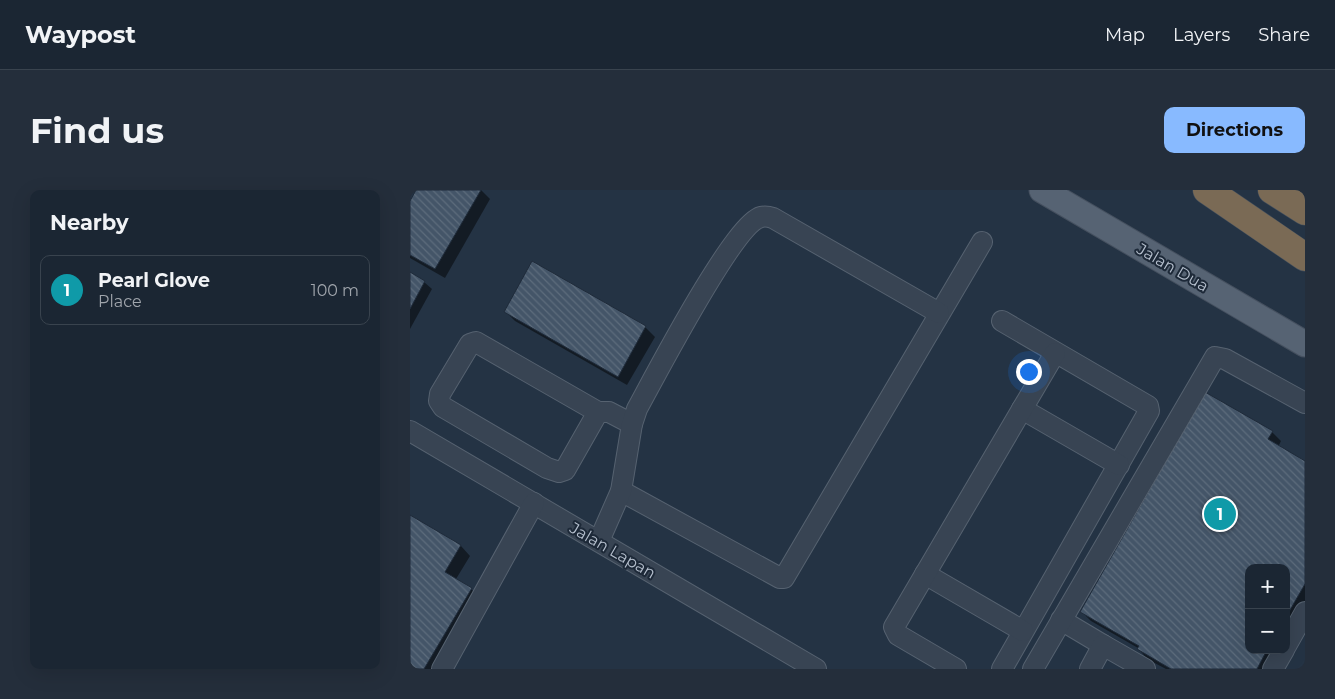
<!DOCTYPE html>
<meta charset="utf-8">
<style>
body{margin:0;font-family:Montserrat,sans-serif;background:#242e3b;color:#f1f3f6}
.controls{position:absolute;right:15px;bottom:15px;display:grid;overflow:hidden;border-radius:10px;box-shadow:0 5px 20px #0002}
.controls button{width:45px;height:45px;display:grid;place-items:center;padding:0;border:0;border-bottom:1px solid #39434e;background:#1b2633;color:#f1f3f6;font:25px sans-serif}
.you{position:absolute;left:618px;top:181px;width:18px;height:18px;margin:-12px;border:4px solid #fff;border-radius:50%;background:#1a73e8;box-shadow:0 0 0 8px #1a73e833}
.badge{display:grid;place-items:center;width:32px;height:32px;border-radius:50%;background:#88baff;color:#fff;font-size:16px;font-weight:700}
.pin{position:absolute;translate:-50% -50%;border:2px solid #fff;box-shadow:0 1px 5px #0006}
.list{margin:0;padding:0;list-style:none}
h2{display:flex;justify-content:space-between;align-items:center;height:65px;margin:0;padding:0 20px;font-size:21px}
h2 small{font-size:16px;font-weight:400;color:#a0a5ac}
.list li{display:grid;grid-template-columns:32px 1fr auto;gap:15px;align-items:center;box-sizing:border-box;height:70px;margin:0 10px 10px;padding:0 10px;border:1px solid #39434e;border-radius:10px}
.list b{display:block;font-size:19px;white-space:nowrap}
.list p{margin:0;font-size:16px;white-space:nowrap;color:#a0a5ac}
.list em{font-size:16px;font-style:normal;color:#a0a5ac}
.map{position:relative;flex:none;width:895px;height:479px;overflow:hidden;border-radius:10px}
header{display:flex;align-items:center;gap:30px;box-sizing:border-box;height:70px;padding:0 25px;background:#1b2633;border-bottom:1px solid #39434e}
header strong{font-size:24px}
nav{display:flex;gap:28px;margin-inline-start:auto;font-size:18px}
.intro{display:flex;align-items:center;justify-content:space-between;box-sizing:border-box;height:120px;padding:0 30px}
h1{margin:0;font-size:35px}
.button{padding:12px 22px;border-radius:10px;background:#88baff;color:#111;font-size:18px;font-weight:700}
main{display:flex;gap:30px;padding:0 30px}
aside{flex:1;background:#1b2633;border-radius:10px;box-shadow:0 5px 20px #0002}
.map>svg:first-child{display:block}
.shadow{fill:#0007}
.building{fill:url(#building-back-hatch);stroke:#1f2b3a}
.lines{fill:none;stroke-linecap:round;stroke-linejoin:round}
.minor-casing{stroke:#566270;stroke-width:22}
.major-casing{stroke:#45505f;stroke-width:27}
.highway-casing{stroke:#434f5d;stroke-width:29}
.minor{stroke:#384453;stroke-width:20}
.major{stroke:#566373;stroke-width:25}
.highway{stroke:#7a6a55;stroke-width:28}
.labels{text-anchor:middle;stroke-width:4;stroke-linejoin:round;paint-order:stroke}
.street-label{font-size:16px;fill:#b5bfcd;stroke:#1d2938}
</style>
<header>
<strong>Waypost</strong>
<nav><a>Map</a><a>Layers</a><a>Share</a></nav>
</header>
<div class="intro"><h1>Find us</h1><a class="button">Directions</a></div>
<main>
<aside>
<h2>Nearby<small></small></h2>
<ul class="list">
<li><span class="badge" style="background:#0f9aa8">1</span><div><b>Pearl Glove</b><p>Place</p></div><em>100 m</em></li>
</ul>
</aside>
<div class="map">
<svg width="895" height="479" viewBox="0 0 895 479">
<defs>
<pattern id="building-back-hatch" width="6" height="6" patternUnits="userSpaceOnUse" patternTransform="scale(1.25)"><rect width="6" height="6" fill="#445568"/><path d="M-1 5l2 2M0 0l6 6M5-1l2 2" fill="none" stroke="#5d6c7c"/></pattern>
</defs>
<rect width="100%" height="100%" fill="#243344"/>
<g class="shadow">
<path d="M8,0h63l9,9 -45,79 -35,-20v-54z"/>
<path d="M123,73l113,65 9,9 -28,48 -112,-64 -10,-10z"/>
<path d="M0,83l14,9 8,7 -22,40z"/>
<path d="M862,242l9,9 -3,6 27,15v147l-19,33v-74h-37v82h33l-11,19h-105l-19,-10 -9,-11 -47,-27 -9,-9z"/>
<path d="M0,326l51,30 9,10 -14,23 15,10 10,9 -43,71h-28z"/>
</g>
<g class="building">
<path d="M6,0h65l-46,79 -25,-14v-54z"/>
<path d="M122,71l114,65 -28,51 -114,-65z"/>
<path d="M0,82l15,9 -15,28z"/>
<path d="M795,202l68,39 -5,8 37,22v123l-19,33v-49h-37v82h18l-10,19h-86l-34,-20 2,-3 -59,-34z"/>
<path d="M0,325l51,30 -16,27 27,16 -48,81h-14z"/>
</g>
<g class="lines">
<defs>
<g id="minor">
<path d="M592,131l146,85 1,5 -147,258"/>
<path d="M612,219l97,56"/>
<path d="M188,222l-122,-70 -6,2 -30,50 -1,7 4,6 104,61 12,4 6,-2 33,-58h11l23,12"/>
<path d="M0,241l406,238"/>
<path d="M211,301l159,87h4l198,-336"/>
<path d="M189,351l22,-50 11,-67 5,-15c17,-31 97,-185 124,-192 4,-1 9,0 12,1l166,95"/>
<path d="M515,384l98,57"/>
<path d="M651,430l42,25"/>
<path d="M876,456l19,-34"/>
<path d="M32,479l92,-166"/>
<path d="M546,479l-58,-34 -4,-8 161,-274"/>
<path d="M623,479l182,-312 10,2 80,44"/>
<path d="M680,479l13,-24 42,24"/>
<path d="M863,479l11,-19"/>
</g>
<path id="major" d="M632,0l263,154"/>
<g id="highway">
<path d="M797,0l98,67"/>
<path d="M862,0l33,21"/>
</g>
</defs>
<use href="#minor" class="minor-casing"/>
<use href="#major" class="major-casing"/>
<use href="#highway" class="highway-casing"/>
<use href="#minor" class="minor"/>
<use href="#major" class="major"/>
<use href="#highway" class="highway"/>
</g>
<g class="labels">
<g class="street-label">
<text transform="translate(763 77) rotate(30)" y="6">Jalan Dua</text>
<text transform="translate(203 360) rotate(30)" y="6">Jalan Lapan</text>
</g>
</g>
</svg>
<div class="controls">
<button>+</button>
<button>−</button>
</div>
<div class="you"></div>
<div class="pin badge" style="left:810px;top:324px;background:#0f9aa8">1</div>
</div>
</main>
